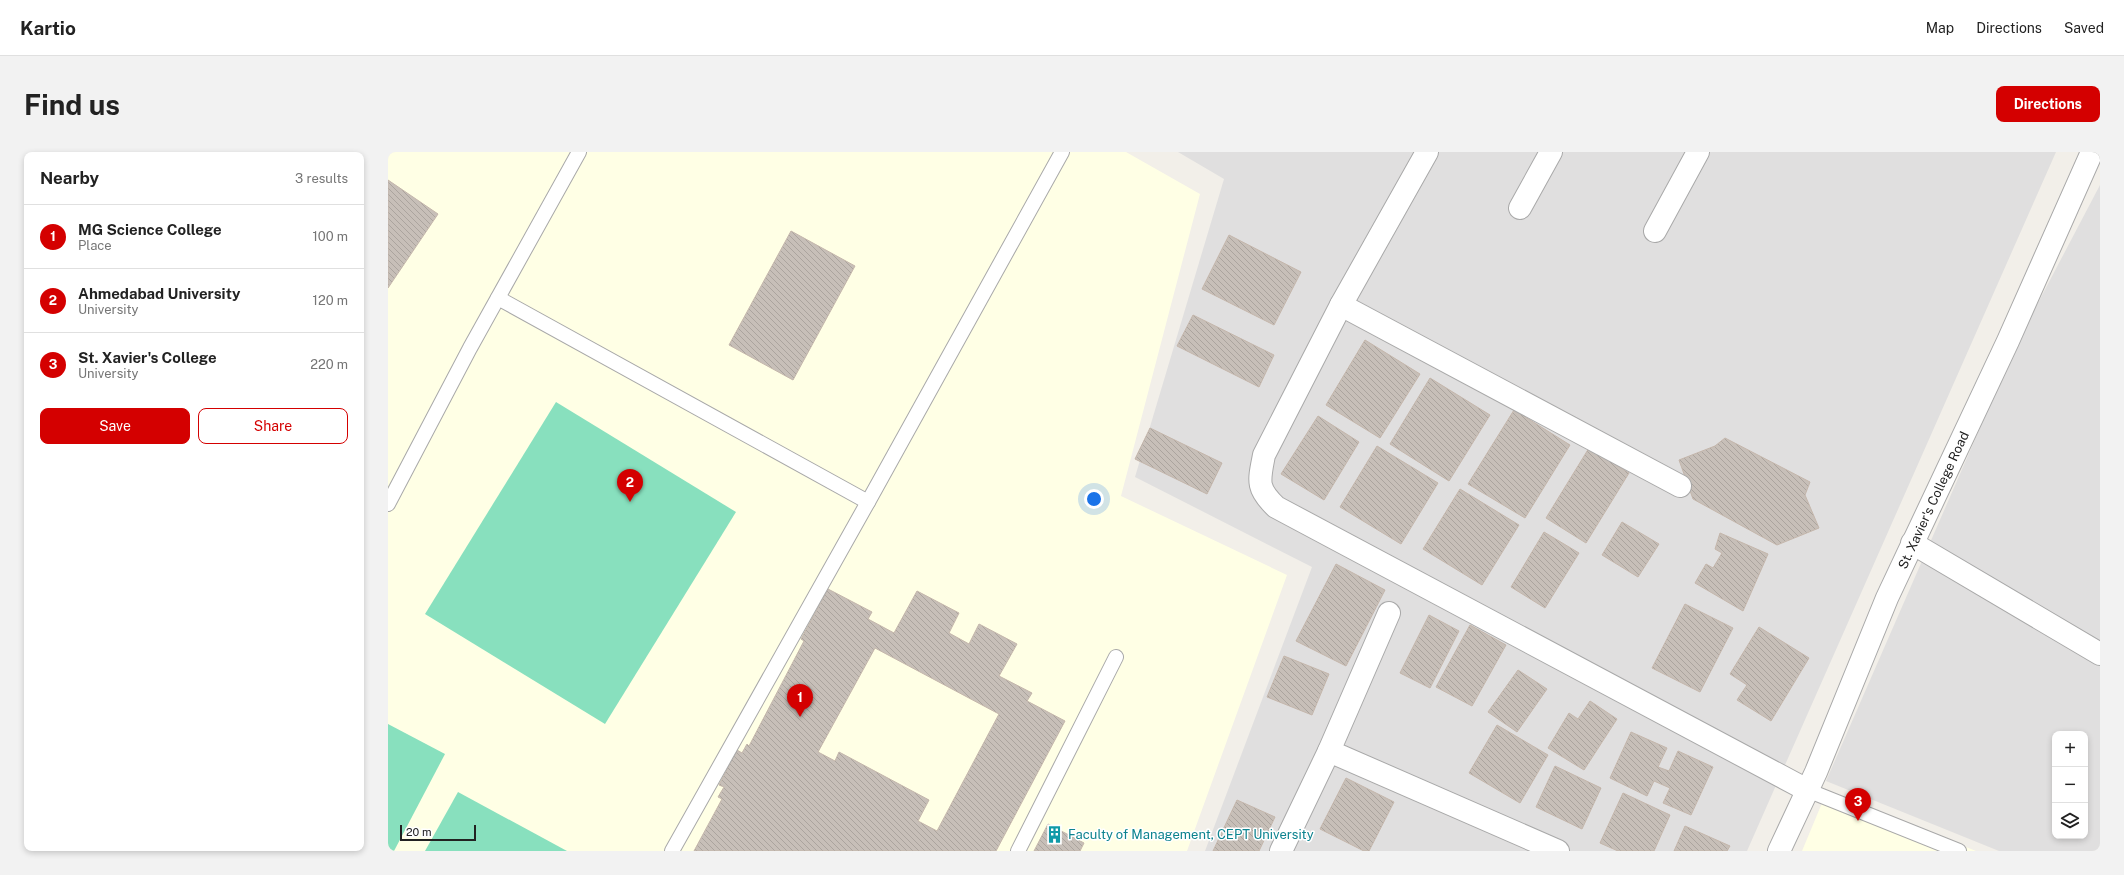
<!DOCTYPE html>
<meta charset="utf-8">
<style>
body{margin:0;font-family:"Public Sans",sans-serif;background:#f2f2f2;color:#222}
.controls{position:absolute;right:12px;bottom:12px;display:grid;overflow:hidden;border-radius:8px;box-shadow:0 2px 6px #0003}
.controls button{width:36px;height:36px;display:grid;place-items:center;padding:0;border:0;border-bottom:1px solid #e0e0e0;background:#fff;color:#222;font:20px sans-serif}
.scale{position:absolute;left:12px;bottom:10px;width:76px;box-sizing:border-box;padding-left:4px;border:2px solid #222;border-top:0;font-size:11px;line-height:14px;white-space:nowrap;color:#222;-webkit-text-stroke:3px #fff;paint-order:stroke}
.you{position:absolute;left:706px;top:347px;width:14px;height:14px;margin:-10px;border:3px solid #fff;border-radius:50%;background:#1a73e8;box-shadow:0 0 0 6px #1a73e833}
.badge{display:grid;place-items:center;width:26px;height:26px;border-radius:50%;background:#d40000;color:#fff;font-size:13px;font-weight:700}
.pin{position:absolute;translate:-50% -33px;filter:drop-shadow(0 1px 2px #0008)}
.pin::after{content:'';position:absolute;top:21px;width:14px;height:12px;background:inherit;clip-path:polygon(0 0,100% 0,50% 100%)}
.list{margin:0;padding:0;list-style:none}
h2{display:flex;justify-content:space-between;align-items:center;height:52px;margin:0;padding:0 16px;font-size:17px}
h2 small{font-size:13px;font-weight:400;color:#767676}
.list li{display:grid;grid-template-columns:26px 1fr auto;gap:12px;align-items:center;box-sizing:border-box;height:64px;padding:0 16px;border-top:1px solid #e0e0e0}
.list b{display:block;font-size:15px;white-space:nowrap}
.list p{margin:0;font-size:13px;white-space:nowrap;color:#767676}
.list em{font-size:13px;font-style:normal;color:#767676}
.actions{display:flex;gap:8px;padding:12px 16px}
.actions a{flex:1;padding:9px 0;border:1px solid #d40000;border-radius:8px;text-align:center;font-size:14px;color:#d40000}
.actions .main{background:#d40000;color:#fff}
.icon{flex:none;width:22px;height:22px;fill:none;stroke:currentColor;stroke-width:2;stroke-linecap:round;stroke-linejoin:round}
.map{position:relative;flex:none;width:1712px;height:699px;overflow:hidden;border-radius:8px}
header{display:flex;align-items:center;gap:24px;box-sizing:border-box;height:56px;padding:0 20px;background:#fff;border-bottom:1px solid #e0e0e0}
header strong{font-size:19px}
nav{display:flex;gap:22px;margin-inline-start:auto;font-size:14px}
.intro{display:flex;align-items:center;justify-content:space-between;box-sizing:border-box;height:96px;padding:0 24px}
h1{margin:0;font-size:28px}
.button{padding:10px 18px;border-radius:8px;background:#d40000;color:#fff;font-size:14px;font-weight:700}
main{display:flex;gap:24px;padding:0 24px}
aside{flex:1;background:#fff;border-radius:8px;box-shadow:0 2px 6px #0003}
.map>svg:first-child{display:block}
.residential{fill:#e0dfdf;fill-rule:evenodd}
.education{fill:#ffffe5}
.pitch{fill:#88e0be}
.building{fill:url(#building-back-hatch);stroke:#c4b6ab;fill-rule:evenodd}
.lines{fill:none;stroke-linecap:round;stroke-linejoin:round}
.service-casing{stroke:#a9a9a9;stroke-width:16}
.minor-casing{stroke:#a9a9a9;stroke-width:24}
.tertiary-casing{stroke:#a9a9a9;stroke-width:24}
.service{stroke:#fff;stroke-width:14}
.minor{stroke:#fff;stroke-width:22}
.tertiary{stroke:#fff;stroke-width:22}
.labels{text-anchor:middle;stroke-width:3;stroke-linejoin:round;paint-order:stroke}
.street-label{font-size:13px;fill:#222;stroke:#fff}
.culture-label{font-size:13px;fill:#0d838f;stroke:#fff;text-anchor:start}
</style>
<header>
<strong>Kartio</strong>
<nav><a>Map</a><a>Directions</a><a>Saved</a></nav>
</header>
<div class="intro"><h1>Find us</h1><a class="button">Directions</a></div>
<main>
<aside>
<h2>Nearby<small>3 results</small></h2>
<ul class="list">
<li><span class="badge">1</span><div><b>MG Science College</b><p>Place</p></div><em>100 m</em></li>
<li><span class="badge">2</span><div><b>Ahmedabad University</b><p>University</p></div><em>120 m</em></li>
<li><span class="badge">3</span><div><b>St. Xavier's College</b><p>University</p></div><em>220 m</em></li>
</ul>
<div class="actions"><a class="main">Save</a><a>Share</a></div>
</aside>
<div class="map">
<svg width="1712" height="699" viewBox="0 0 1712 699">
<defs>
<pattern id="building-back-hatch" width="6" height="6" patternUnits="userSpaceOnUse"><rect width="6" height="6" fill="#c7bfb8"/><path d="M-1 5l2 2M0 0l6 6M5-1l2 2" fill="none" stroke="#aba49e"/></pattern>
</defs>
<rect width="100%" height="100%" fill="#f2efe9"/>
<g class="residential">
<path d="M790,0h878l-309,699h-542l107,-284 -177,-90 89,-298z"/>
<path d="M1712,33v666h-101l-173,-70 192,-440zM1667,582h30v102h-30z"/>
</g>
<g class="education">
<path d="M0,0h738l74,42 -79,302 166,79 -100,276h-799z"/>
<path d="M1439,639l149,60h-174z"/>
</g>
<g class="pitch">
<path d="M168,250l180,110 -131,212 -180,-110z"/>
<path d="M0,572l57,30 -51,97h-6z"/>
<path d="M70,640l109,59h-142z"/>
</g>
<g class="building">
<path d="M0,28l50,34 -50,74z"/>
<path d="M403,79l64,35 -62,114 -64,-35z"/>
<path d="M841,83l72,37 -27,53 -72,-36z"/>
<path d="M805,163l81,40 -15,32 -82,-41z"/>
<path d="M977,188l55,34 -40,64 -54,-33z"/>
<path d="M1042,226l60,37 -41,66 -59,-37z"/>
<path d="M1126,258l56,35 -45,73 -57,-34z"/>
<path d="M930,264l41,26 -35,58 -43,-26z"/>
<path d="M762,276l72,35 -15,31 -72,-35z"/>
<path d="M1337,286l85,44 -5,13 14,33 -42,17 -84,-46 -14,-39 36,-14z"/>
<path d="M989,294l61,37 -37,61 -61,-37z"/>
<path d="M1201,296l40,25 -43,70 -40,-25z"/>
<path d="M1072,337l59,36 -37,60 -59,-36z"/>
<path d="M1234,370l37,22 -21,33 -36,-22z"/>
<path d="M1156,380l35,21 -34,55 -34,-21z"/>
<path d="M1332,381l48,21 -25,57 -48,-28 11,-19 7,4 9,-15 -7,-4z"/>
<path d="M948,412l49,26 -39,76 -50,-25z"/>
<path d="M440,437l44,23 -4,7 26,14 23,-42 42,22 -10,20 20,11 10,-20 38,20 -18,32 33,17 -5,8 38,20 -69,130h-302l28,-52 -4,-2 6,-10 -5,-2 18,-35 5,3 5,-9 2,2 55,-105 -3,-2zM487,496l124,66 -62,117 -19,-10 11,-21 -90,-48 -4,9 -17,-9z"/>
<path d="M1297,452l48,24 -33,64 -48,-24z"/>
<path d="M1041,463l30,16 -29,57 -30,-15z"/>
<path d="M1082,473l36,20 -34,61 -36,-19z"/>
<path d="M1371,475l50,31 -38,63 -34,-21 10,-15 -17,-11z"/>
<path d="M896,504l45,18 -17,41 -45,-18z"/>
<path d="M1130,518l29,19 -30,43 -29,-20z"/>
<path d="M1202,549l27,18 -33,51 -36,-22 21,-35 9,6z"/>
<path d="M1109,573l51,30 -28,48 -51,-30z"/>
<path d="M1243,580l36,16 -9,19 11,4 9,-20 35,16 -22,48 -28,-12 7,-15 -16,-7 -7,15 -37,-18z"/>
<path d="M1167,614l46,22 -19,41 -46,-22z"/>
<path d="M958,626l48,24 -25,49h-5l-44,-22z"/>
<path d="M1235,641l47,22 -16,36h-36l-18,-8z"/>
<path d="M849,648l38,17 -16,34h-46z"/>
<path d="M660,672l36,19 -4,8h-46z"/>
<path d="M1297,674l45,20 -3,5h-53z"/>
</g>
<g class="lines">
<defs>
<g id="service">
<path d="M110,146l370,204 194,-350"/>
<path d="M0,352l82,-156 109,-196"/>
<path d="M1419,638l152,61"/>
<path d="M284,699l196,-349"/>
<path d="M630,699l98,-194"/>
</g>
<g id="minor">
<path d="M1039,0l-86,153 -77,150c-5,26 -8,33 12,52l531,283"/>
<path d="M1132,56l31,-56"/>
<path d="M1267,79l43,-79"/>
<path d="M953,153l339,181"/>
<path d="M1524,391l188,111"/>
<path d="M1001,461l-60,138 229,100"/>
<path d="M893,699l48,-100"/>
</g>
<path id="tertiary" d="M1391,699l37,-79 71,-174 121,-257 84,-189"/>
</defs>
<use href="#service" class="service-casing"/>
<use href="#minor" class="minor-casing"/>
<use href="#tertiary" class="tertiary-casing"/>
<use href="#service" class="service"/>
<use href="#minor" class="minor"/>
<use href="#tertiary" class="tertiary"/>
</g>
<defs>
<symbol id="building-bare" viewBox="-9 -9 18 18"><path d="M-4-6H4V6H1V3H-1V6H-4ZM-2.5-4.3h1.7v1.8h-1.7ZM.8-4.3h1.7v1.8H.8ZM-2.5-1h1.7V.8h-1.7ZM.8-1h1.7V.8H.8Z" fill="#0f9aa8" stroke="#fff" stroke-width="2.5" paint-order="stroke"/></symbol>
</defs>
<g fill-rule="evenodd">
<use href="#building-bare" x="654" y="670" width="25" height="25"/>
</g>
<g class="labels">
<g class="street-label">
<text transform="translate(1545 348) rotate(-65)" y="5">St. Xavier's College Road</text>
</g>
<g class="culture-label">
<text x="680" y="687">Faculty of Management, CEPT University</text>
</g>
</g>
</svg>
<div class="controls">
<button>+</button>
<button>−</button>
<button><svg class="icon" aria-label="layers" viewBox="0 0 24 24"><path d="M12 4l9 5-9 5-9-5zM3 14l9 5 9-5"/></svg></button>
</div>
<div class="scale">20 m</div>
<div class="you"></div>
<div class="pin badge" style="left:412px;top:565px">1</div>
<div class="pin badge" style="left:242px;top:350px">2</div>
<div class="pin badge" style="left:1470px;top:669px">3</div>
</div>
</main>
